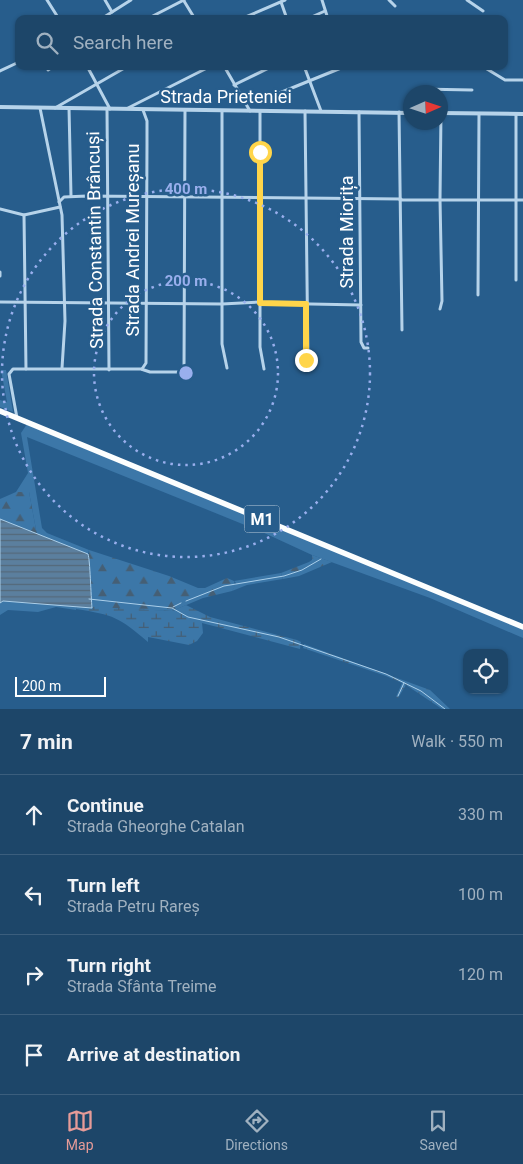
<!DOCTYPE html>
<meta charset="utf-8">
<style>
body{margin:0;font-family:Roboto,sans-serif;background:#2a5071;color:#f1f3f6}
.controls{position:absolute;right:15px;bottom:15px;display:grid;overflow:hidden;border-radius:10px;box-shadow:0 1px 4px #0004}
.controls button{width:45px;height:45px;display:grid;place-items:center;padding:0;border:0;border-bottom:1px solid #3b5e7d;background:#1d4669;color:#f1f3f6;font:25px sans-serif}
.compass{position:absolute;left:403px;top:85px;width:45px;height:45px;border-radius:50%;background:#1d4669;box-shadow:0 1px 4px #0004;rotate:87deg}
.scale{position:absolute;left:15px;bottom:12px;width:91px;box-sizing:border-box;padding-left:5px;border:2px solid #fff;border-top:0;font-size:14px;line-height:18px;white-space:nowrap;color:#fff;-webkit-text-stroke:4px #275d8c;paint-order:stroke}
.stop{position:absolute;width:15px;height:15px;margin:-11px;border:4px solid #ffd54a;border-radius:50%;background:#fff}
.stop.end{background:#ffd54a;border-color:#fff;box-shadow:0 1px 5px #0008}
.list{margin:0;padding:0;list-style:none}
h2{display:flex;justify-content:space-between;align-items:center;height:65px;margin:0;padding:0 20px;font-size:21px}
h2 small{font-size:16px;font-weight:400;color:#a0b1c0}
.list li{display:grid;grid-template-columns:32px 1fr auto;gap:15px;align-items:center;box-sizing:border-box;height:80px;padding:0 20px;border-top:1px solid #3b5e7d}
.list b{display:block;font-size:19px;white-space:nowrap}
.list p{margin:0;font-size:16px;white-space:nowrap;color:#a0b1c0}
.list em{font-size:16px;font-style:normal;color:#a0b1c0}
.icon{flex:none;width:28px;height:28px;fill:none;stroke:currentColor;stroke-width:2;stroke-linecap:round;stroke-linejoin:round}
.map{position:relative;flex:none;width:523px;height:709px;overflow:hidden}
.search{position:absolute;background:#1d4669;box-shadow:0 1px 4px #0004;left:15px;right:15px;top:15px;height:55px;display:flex;align-items:center;gap:12px;box-sizing:border-box;padding:0 18px;border-radius:10px;color:#a0b1c0;font-size:19px}
.sheet{height:385px;background:#1d4669}
nav{display:flex;justify-content:space-around;align-items:center;box-sizing:border-box;height:70px;border-top:1px solid #3b5e7d;background:#1d4669;font-size:14px;color:#a0b1c0}
nav a{display:grid;justify-items:center;gap:2px}
nav .on{color:#e69b98}
.map>svg:first-child{display:block}
.green{fill:#3c77a8}
.forest{fill:url(#forest-firs)}
.wetland{fill:url(#wetland-marsh)}
.water{fill:url(#water-rules);stroke:#abcfea}
.lines{fill:none;stroke-linecap:round;stroke-linejoin:round}
.stream{stroke:#abcfea;stroke-width:1}
.minor{stroke:#b6d3ea;stroke-width:3}
.tertiary{stroke:#b6d3ea;stroke-width:4}
.trunk{stroke:#fcfefe;stroke-width:5.5}
.route{stroke:#ffd54a;stroke-width:6}
.ring{fill:none;stroke:#99afed;stroke-width:2.5;stroke-dasharray:2.5 5}
.labels{text-anchor:middle;stroke-width:5;stroke-linejoin:round;paint-order:stroke}
.shield{fill:#275d8c;stroke:#becedc;stroke-width:1}
.shield-label{font-size:16px;font-weight:bold;fill:#fff}
.street-label{font-size:18px;fill:#fff;stroke:#275d8c}
.centre{fill:#99afed;stroke:#275d8c;stroke-width:2.5}
.ring-label{font-size:15px;text-anchor:middle;font-weight:bold;fill:#99afed;stroke:#275d8c;stroke-width:5;stroke-linejoin:round;paint-order:stroke}
</style>
<div class="map">
<svg width="523" height="709" viewBox="0 0 523 709">
<defs>
<pattern id="forest-firs" width="22" height="20" patternUnits="userSpaceOnUse" patternTransform="scale(1.25)"><rect width="22" height="20" fill="#3c77a8"/><path d="M5 1l3.5 6h-7zM16 11l3.5 6h-7z" fill="#455f75"/></pattern>
<pattern id="wetland-marsh" width="20" height="14" patternUnits="userSpaceOnUse" patternTransform="scale(1.25)"><rect width="20" height="14" fill="#3c77a8"/><path d="M1 5h8M5 5V1M11 12h8M15 12V8" fill="none" stroke="#455f75"/></pattern>
<pattern id="water-rules" width="6" height="5" patternUnits="userSpaceOnUse" patternTransform="scale(1.25)"><rect width="6" height="5" fill="#5b7f9e"/><path d="M0 2.5h6" fill="none" stroke="#546879"/></pattern>
</defs>
<rect width="100%" height="100%" fill="#275d8c"/>
<g class="green">
<path d="M1,370h5l7,42 -13,-5v-7l7,2z"/>
<path d="M27,424l496,205v9l-93,-40 -118,-43 -52,-24 -233,-94 15,91 5,5 42,17 -1,4 -51,-19 -8,-43h-13l12,-19 -7,-40z"/>
<path d="M281,573l2,6 -36,6 -15,6 4,-8 -2,-2z"/>
<path d="M3,601l74,5 -1,4 -20,-3 -18,5 -30,-2 -8,5v-12z"/>
</g>
<g class="forest">
<path d="M16,492h13l8,43 -37,-16v-20z"/>
<path d="M89,550l80,26 29,12h7l22,-10 7,3 1,5 -3,5 -29,7 -31,13 -80,-3 -3,-28z"/>
<path d="M312,555l20,7 -33,14 -16,3 -2,-6 28,-11 3,-2z"/>
</g>
<g class="wetland">
<path d="M186,605l24,12 87,23 4,2 -1,7 -98,-26 1,10 -6,8 -8,4 -41,-8v5c-29,-25 -34,-27 -72,-33l1,-3 95,5z"/>
<path d="M304,644l126,46 20,19h-8l-36,-24 -8,13 -2,-1 6,-14 -16,-7 -83,-28z"/>
</g>
<path class="water" d="M0,519l88,35c2,5 3,43 4,54l-89,-7 -3,2z"/>
<g class="lines">
<g class="stream">
<path d="M89,599l83,9 16,9 91,20 107,37 35,17 24,18"/>
<path d="M186,601l38,-15 60,-10 18,-6 19,-11"/>
<path d="M173,607l8,-4"/>
<path d="M398,696l6,-13"/>
</g>
<g class="minor">
<path d="M47,0l12,19"/>
<path d="M105,0l7,12"/>
<path d="M322,0l6,19"/>
<path d="M389,0l6,6"/>
<path d="M467,0l16,11"/>
<path d="M184,1l11,18"/>
<path d="M281,2l6,17"/>
<path d="M101,19l30,-19"/>
<path d="M147,19l37,-19"/>
<path d="M241,19l44,-19"/>
<path d="M307,19l18,-8"/>
<path d="M87,66l23,43"/>
<path d="M224,66l26,45"/>
<path d="M304,66l17,45"/>
<path d="M482,66l23,14h18"/>
<path d="M48,70l6,-4"/>
<path d="M0,71l19,-9"/>
<path d="M234,85l39,-19"/>
<path d="M419,92l1,-3 52,1"/>
<path d="M277,94l69,-28"/>
<path d="M40,108l22,107 3,106 -3,47"/>
<path d="M55,108l73,-42"/>
<path d="M69,108l2,88"/>
<path d="M128,108l83,-42"/>
<path d="M107,109l2,261"/>
<path d="M222,111v233l5,24"/>
<path d="M305,111l3,252"/>
<path d="M260,112v235l4,22"/>
<path d="M359,112l2,230 3,6h4"/>
<path d="M399,112l3,218"/>
<path d="M516,114v166"/>
<path d="M400,200h123"/>
<path d="M59,202l5,-5 23,-1 314,3"/>
<path d="M0,209l24,6 36,-8"/>
<path d="M24,215l2,154"/>
<path d="M0,272v4"/>
<path d="M478,295l1,-181"/>
<path d="M0,302l222,2 38,-2"/>
<path d="M261,303l100,2"/>
<path d="M440,309l2,-8 -2,-102 1,-86"/>
<path d="M142,369l4,-6 1,-219v-23l-4,-11"/>
<path d="M17,418l-8,-44 4,-5h128l9,3h34l1,-262"/>
</g>
<g class="tertiary">
<path d="M0,107l410,6"/>
<path d="M440,113l83,1"/>
</g>
<path class="trunk" d="M0,411l523,216"/>
</g>
<g class="lines">
<path class="route" d="M260,152v151l46,1v56"/>
</g>
<g class="ring">
<circle cx="186" cy="373" r="92"/>
<circle cx="186" cy="373" r="184"/>
</g>
<g class="labels">
<rect class="shield" x="244.5" y="505.5" width="35" height="27" rx="4"/>
<g class="shield-label">
<text x="262" y="525">M1</text>
</g>
<g class="street-label">
<text x="226" y="103">Strada Prieteniei</text>
<text transform="translate(347 232) rotate(-90)" y="6">Strada Miorița</text>
<text transform="translate(95 240) rotate(-91)" y="6">Strada Constantin Brâncuși</text>
<text transform="translate(133 240) rotate(-90)" y="6">Strada Andrei Mureșanu</text>
</g>
</g>
<circle cx="186" cy="373" r="8" class="centre"/>
<g class="ring-label">
<text x="186" y="194">400 m</text>
<text x="186" y="286">200 m</text>
</g>
</svg>
<div class="controls">
<button><svg class="icon" aria-label="locate" viewBox="0 0 24 24"><circle cx="12" cy="12" r="6"/><path d="M12 2v4M12 18v4M2 12h4M18 12h4"/></svg></button>
</div>
<svg class="compass" viewBox="-18 -18 36 36"><path d="M0-13l5 13h-10z" fill="#e53935"/><path d="M0 13l5-13h-10z" fill="#a0b1c0"/></svg>
<div class="scale">200 m</div>
<div class="stop" style="left:260px;top:152px"></div>
<div class="stop end" style="left:306px;top:360px"></div>
<div class="search"><svg class="icon" aria-label="search" viewBox="0 0 24 24"><circle cx="10" cy="10" r="6"/><path d="M15 15l6 6"/></svg>Search here</div>
</div>
<section class="sheet">
<h2>7 min<small>Walk · 550 m</small></h2>
<ul class="list">
<li><svg class="icon" aria-label="ahead" viewBox="0 0 24 24"><path d="M12 20V5M6 11l6-6 6 6"/></svg><div><b>Continue</b><p>Strada Gheorghe Catalan</p></div><em>330 m</em></li>
<li><svg class="icon" aria-label="left" viewBox="0 0 24 24"><path d="M17 20v-9H6M10 6l-5 5 5 5"/></svg><div><b>Turn left</b><p>Strada Petru Rareș</p></div><em>100 m</em></li>
<li><svg class="icon" aria-label="right" viewBox="0 0 24 24"><path d="M7 20v-9h11M14 6l5 5-5 5"/></svg><div><b>Turn right</b><p>Strada Sfânta Treime</p></div><em>120 m</em></li>
<li><svg class="icon" aria-label="arrive" viewBox="0 0 24 24"><path d="M6 21V4h12l-3 4 3 4H6"/></svg><div><b>Arrive at destination</b></div></li>
</ul>
</section>
<nav>
<a class="on"><svg class="icon" aria-label="map" viewBox="0 0 24 24"><path d="M3 6l6-2 6 2 6-2v14l-6 2-6-2-6 2zM9 4v14M15 6v14"/></svg>Map</a>
<a><svg class="icon" aria-label="directions" viewBox="0 0 24 24"><path d="M12 3l9 9-9 9-9-9zM9 14v-3h6M13 9l2 2-2 2"/></svg>Directions</a>
<a><svg class="icon" aria-label="saved" viewBox="0 0 24 24"><path d="M7 4h10v16l-5-4-5 4z"/></svg>Saved</a>
</nav>
